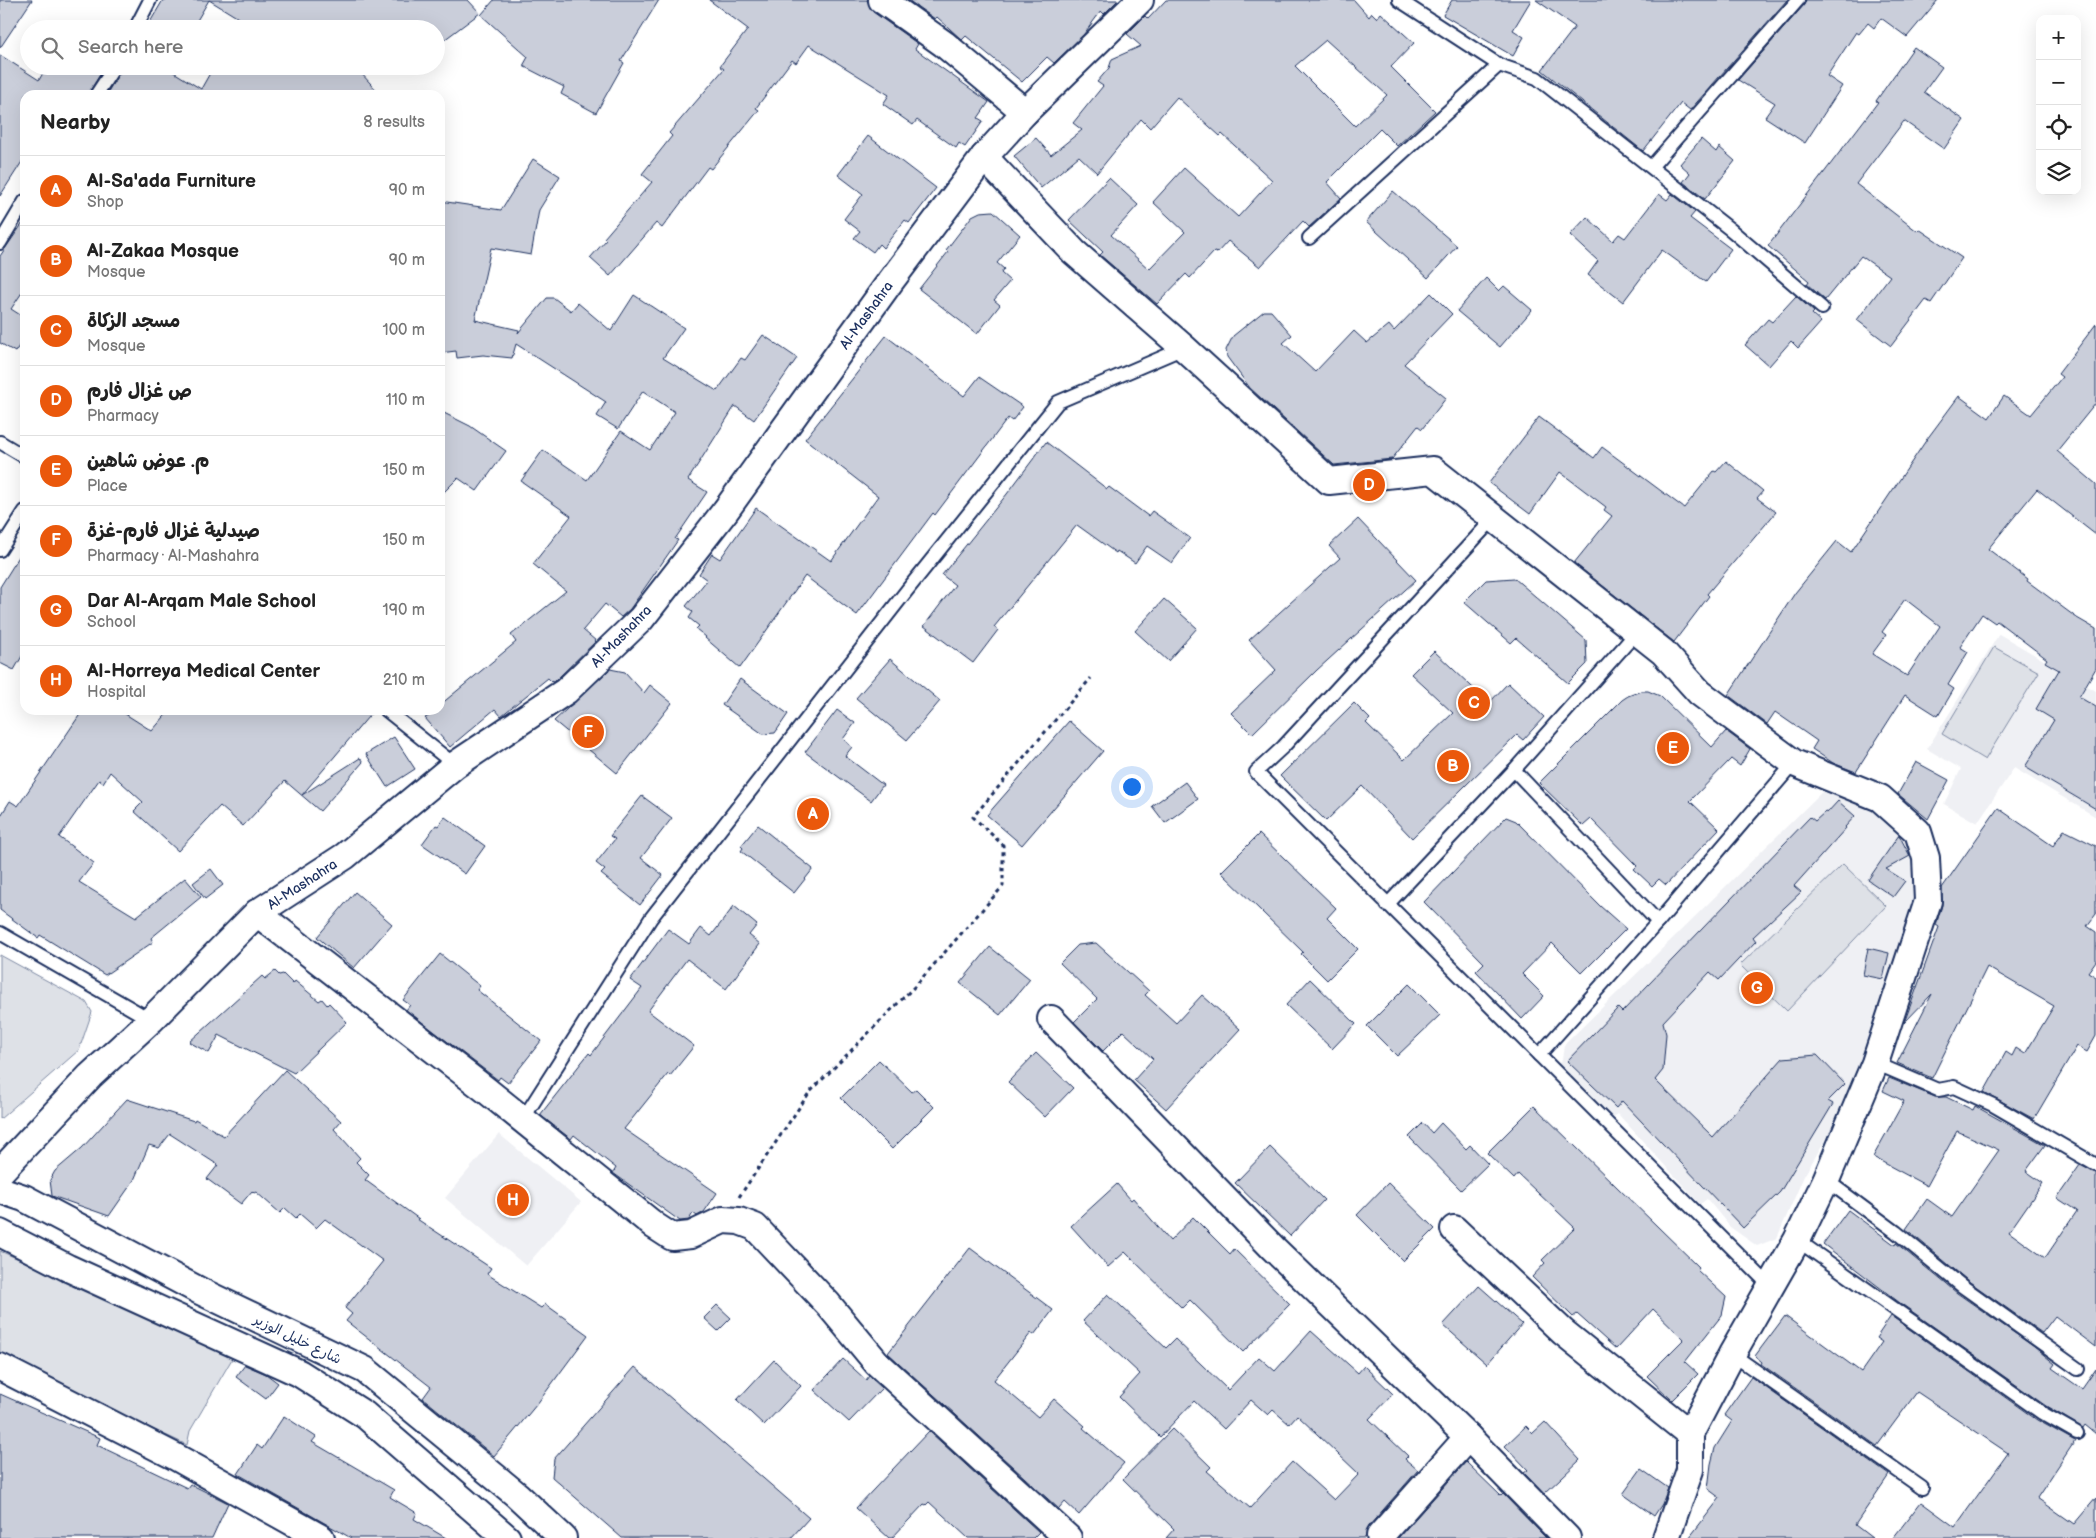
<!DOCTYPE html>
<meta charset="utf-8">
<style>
body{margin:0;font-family:"Balsamiq Sans","Playpen Sans Arabic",sans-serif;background:#f2f2f2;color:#222}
.controls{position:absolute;right:15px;top:15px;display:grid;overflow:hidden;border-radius:10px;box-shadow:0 5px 20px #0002}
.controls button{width:45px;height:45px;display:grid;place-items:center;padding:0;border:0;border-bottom:1px solid #e0e0e0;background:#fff;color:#222;font:25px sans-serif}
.you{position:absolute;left:1131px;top:786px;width:18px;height:18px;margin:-12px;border:4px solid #fff;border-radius:50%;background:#1a73e8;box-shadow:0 0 0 8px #1a73e833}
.badge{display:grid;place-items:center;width:32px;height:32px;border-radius:50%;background:#ea580c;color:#fff;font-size:16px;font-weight:700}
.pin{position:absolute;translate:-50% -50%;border:2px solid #fff;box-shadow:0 1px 5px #0006}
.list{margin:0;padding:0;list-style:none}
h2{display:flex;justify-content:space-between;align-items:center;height:65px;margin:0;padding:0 20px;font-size:21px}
h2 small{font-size:16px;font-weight:400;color:#767676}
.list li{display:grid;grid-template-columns:32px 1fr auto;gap:15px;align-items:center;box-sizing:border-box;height:70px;padding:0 20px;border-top:1px solid #e0e0e0}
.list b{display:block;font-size:19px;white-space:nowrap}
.list p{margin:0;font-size:16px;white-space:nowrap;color:#767676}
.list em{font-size:16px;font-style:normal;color:#767676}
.icon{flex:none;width:28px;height:28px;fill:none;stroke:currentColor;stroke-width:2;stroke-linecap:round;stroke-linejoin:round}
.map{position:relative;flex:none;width:2096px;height:1538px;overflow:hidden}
.search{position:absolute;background:#fff;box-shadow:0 5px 20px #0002;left:20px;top:20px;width:425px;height:55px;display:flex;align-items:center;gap:12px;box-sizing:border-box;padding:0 18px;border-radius:28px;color:#767676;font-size:19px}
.panel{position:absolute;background:#fff;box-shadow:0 5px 20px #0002;left:20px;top:90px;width:425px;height:625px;border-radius:15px}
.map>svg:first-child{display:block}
.built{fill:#eff0f4}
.green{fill:#dee1e7;stroke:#7c88a2}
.building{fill:#caceda;stroke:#1b2f5e;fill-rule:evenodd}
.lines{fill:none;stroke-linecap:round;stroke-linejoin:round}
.lane-casing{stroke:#1b2f5e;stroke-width:16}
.street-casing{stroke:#1b2f5e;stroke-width:30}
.path{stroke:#1b2f5e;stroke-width:3;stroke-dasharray:4 4;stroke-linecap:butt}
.lane{stroke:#fff;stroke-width:12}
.street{stroke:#fff;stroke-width:26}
.labels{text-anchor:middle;stroke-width:4.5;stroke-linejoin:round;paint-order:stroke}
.street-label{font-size:14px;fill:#1b2f5e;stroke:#fff}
</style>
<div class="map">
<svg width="2096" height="1538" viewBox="0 0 2096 1538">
<rect width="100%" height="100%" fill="#fff"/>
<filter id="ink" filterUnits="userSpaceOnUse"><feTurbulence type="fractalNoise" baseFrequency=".02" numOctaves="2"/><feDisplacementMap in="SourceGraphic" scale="10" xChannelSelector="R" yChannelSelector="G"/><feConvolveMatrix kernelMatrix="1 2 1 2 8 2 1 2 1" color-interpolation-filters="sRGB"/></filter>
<g filter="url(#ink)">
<g class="built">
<path d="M1999,634l97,57v126l-82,-49 -37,55 -33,-19 17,-35 -34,-20z"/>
<path d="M1829,785l73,40 15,28 2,30 -52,186 -63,107 -27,62 -20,8 -27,-19 -23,-28 -7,5 -82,-90 -6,4 -55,-53 5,-5 2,-15z"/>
<path d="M499,1134l82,68 -55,64 -81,-68z"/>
</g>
<g class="green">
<path d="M1994,647l45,25 -54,88 -43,-26z"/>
<path d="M1843,864l43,42 -99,105 -47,-46z"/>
<path d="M0,955l86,47 6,10 -13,38 -79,69z"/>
<path d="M0,1251l236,101 -46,79 -3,14 -187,-87z"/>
</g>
<g class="building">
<path d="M0,0h32l-32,48z"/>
<path d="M163,0h46l-17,29h-46z"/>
<path d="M209,0h259l12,13 -44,33v-17h-201l5,-10z"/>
<path d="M494,0h165l-38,61 3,2 -28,50 -35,-19 3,-7 -41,-21 5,-9 -47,-42z"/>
<path d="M709,0h158l6,12 45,32 -3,5 74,53 -11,16 5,3 -18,26 -6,-4 -3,5 -39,-28 -4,5 -30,-21 6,-9 -80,-50 -13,18 -4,-3 -36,48 3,2 -48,59 -3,-2 -46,61 -6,-5 -46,53 -20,-18 16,-18 -2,-2 48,-56 -10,-8 30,-38 -3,-3 55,-64 -4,-3 28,-37z"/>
<path d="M908,0h210l-14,14 -3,-3 -17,23 -30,29 -7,-6 -25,25 -56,-46 -4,4 -25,-23 -2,2z"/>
<path d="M1166,0h188l15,17 3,-4 5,5 4,-5 33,30 -23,24 44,44 -38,35 -17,-17 -53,53 14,16 -32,29 -6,-6 -43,46 -32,-26 -11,12 -3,-1 -24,26 -4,-4 -29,30 -57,-49 3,-3 -34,-32 40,-42 29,27 -27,30 38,34 36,-37 -32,-30 31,-34 54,49 34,-37 -50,-46 -2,2 -43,-39 -27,31 -9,-9 -44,54 -18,-17 -38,32 -27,-32 22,-18 15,17 31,-25 -9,-7 30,-37 -6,-4 12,-14 3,-9 29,-13 -14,-12 18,-18 3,3zM1326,40l61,55 -32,31 -60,-60z"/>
<path d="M1452,0h79l-18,30 11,7 -11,19 -70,-41z"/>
<path d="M1536,0h251l-97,110 -9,-7 -38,48 -101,-81 33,-43z"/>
<path d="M1806,0h132l-31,37 -26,-19 -7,10 -6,-5 -9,11 -3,-2 -29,44 15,10 -37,57 -40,-26 10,-14 -37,-23 66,-75z"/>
<path d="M1914,47l28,20 -18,25 40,28 -20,29 -40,-28 -48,63 61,47 2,-2 43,29 -31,45 -5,-3 -35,46 -34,-26 33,-44 -29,-20 -36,44 -18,-16 2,-3 -41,-35 110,-144 -2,-1z"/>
<path d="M0,55l39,25 8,-14h58l-17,29h-63v62l-25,39z"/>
<path d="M123,66h41l37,23 13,-23h143l3,6 21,23h-275z"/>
<path d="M868,136l68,52 -27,35 -4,-3 -22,28 -4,-4 -6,8 -19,-14 6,-7 -16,-12 19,-25 -25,-19z"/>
<path d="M1701,139l15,13 3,-5 16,14 -30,38 -22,-17 7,-9 -10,-9z"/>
<path d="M533,159l27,17 -21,34 -8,45 -40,-7 -16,72 44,10 -1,3 29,-35h7l17,13 7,-8 33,28 23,-36 50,33 -21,30 54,33 24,-33 4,2 18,-25 34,23 -43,62 -19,-14 -47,74 19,12 -32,47 3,1 -48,69 -9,8 -16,-13 -22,26 13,11 -39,38 -5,3 -4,-4 -47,38 -6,-7 -45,38 -25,-29 15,-8v-5l76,-63 -5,-7 55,-44 -33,-27 38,-48 -50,-35 22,-31 44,30 34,-49 29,19 25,-38 -32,-21 -25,38 -21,-13 9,-14 -90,-58 -4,14 -29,-3 -26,3 -1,-7 -16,2v-152l61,9z"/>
<path d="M1393,191l64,55 -29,32 -62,-56z"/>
<path d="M1659,194l8,6 5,-6 23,18 -5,6 41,31 -25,33 -44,-32 -39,52 -35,-27 10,-14 -28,-26 17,-18 26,24 6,-7 6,4z"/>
<path d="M993,211l27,24 -23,28 7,6 -3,4 9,8 -16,19 6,5 -23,29 -58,-45 29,-37 -2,-2 26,-34 8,-4z"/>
<path d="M25,220v68l-14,21 14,9v19l-10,15 -15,-9v-87z"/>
<path d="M1486,278l13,13 5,-5 28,24 -32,37 -43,-36z"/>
<path d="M1431,293l21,21 -48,50 42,34 -24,31 -4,-3 -26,33 -58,6 -84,-77 -23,-31 -1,-7 7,-14 31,-25h7l21,24 -9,8 32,29 39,-41 13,12 22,-18 5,6z"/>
<path d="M1796,296l18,16 -2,2 9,8 -23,26 -7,-7 -22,25 -24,-21 23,-26 4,3z"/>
<path d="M2096,324v79l-39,48 39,33v51l-59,-46 -49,60 40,30 -1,2 50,37 19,11v39l-17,29 17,10v102l-71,-42 29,-47 -18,-11 23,-39 -14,-8 2,-3 -50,-38 -2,2 -13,-9 -22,33 8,5 -20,33 6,4 -16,27 -33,-21 -49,77 -23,-9 -21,-14 5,-8 -42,-29 -8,12 -39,-29 67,-102 42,-52 14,11 76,-113 32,-43 30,22 15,-22 27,19 31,-38 -4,-3zM1905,599l35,27 -33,50 -35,-22 14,-19 -4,-3z"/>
<path d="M886,336l78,60 15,-19 44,30 -11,14 -4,-3 -73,97 -2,-2 -76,102 -52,-39 -65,92 -35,-30 1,-1 -10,-8 3,-3 -10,-8 4,-6 -7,-6 21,-26 -8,-6 13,-20 8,5 36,-51 75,53 47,-65 -73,-57z"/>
<path d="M440,411l30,15 36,25 -29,40 -19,-13 -18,18z"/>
<path d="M1539,417l55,41 8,-11 82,61 30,-37 2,1 10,-11 37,30 -6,7 19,14 -69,82 2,2 -35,46 -100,-79 38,-47 -8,-6 2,-3 -46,-35 -30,42 -41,-31z"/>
<path d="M1046,442l61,47 2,-2 39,29 4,-5 38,27 -18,25 -25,-17 -12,17 -18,-12 -1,2 -39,-28 -83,102 4,3 -25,33 -49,-37 31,-41 -13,-10 65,-81z"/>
<path d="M1358,519l58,61 -99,90 -65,64 -21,-21 45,-43 -27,-30 91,-82 -11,-12z"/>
<path d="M25,547v104l-11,19 -14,-7v-76z"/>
<path d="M1514,578l72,62 1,24 -19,19 -52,-45 -5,5 -47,-41 22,-22z"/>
<path d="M1164,599l33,29 -29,33 -33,-30z"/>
<path d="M1434,651l55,52 19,-20 36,34 -21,23 -6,-5 -105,103 -50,-52 -36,35 -46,-45 74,-73 16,16 -4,4 38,37 49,-47 -42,-39z"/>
<path d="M890,659l50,42 -33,39 -51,-42z"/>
<path d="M610,669l15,3 19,21 6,-8 22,18 -55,70 -63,-52z"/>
<path d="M740,679l48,35 -13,19 -12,1 -41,-29z"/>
<path d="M1641,691h7l12,5 52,51 14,-16 24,18 -10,17 -9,-7 -41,42 29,28 -53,56 -7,-6 -7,7 -18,-17 3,-3 -46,-47 -8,7 -44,-43 83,-83 6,-4z"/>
<path d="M83,710h36l33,21 18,-21h204l-72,85 58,-37 3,4 -43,49 -35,-30 -42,45 -23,-20 -42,45 -44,-40 9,-9 -33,-30 -7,11 -4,-3 -40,57 35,26 -15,19 57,35 49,-39 16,19 -50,41 2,4 -48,33 -65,-40 -2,3 -38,-28v-93l10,-16 8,5z"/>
<path d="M837,710l18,13 -12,16 9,8 -7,9 38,29 -12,16 -66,-49z"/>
<path d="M1069,721l34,30 -81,94 -35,-30z"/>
<path d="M394,737l21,32 -28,18 -21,-33z"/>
<path d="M1916,762l33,18 -21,39 -30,-25z"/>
<path d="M1185,782l13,17 -33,24 -13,-17z"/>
<path d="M642,796l30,22 -31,40 22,17 -23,30 -39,-31 4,-4 -9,-7 19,-24 -5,-3z"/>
<path d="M1838,801l17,15 -10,11 1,1 -52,58 7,6 -48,45 3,4 -37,39 -9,-8 -47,50 3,12 -3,36 -8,10 58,57 70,-79 34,-3 28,29 -17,17 5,3 -53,88 -37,36 -121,-127 -6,7 -49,-47 51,-53 4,4 188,-195 5,4 10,-9 2,1z"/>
<path d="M1998,808l55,38 11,-16 32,16v68l-9,12 9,6v29l-8,11 8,5v59l-9,16 -10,-6 -43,73 -50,-27 22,-40 6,4 4,-8 9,6 29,-48 -67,-39 -55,111 -35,-15 35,-69 -28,29 35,-96 -3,-2 6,-20v-17z"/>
<path d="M445,817l40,29 -20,28 -43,-30 14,-19 2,1z"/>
<path d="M1506,817l10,4 84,85 26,23 -44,44 -30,-30 -30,31 22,22 -22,23 -46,-48 8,-8 -60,-61z"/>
<path d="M758,825l55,44 -19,24 -53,-42 2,-3 -2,-2z"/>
<path d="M1259,834l77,74 -9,10 31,31 -31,31 -26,-26 2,-2 -82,-80z"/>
<path d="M1899,835l11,21 -24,13 19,12 -12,16 -25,-17z"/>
<path d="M211,869l12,16 -18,14 -12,-16z"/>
<path d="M355,892l37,32 -38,44 -37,-31z"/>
<path d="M734,906l23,19 -8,10 11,9 -34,45 -39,-30 -39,52 46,35 -24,30 -2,-2 -44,55 93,64 -13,19 -7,4 -4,-3 -4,7 -9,1 -67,-48 3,-5 -42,-33 -3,4 -31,-24 49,-62 2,2 51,-67 -12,-8 38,-51 21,15 12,-16 10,8z"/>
<path d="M1096,943l53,48 -4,4 31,28 26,-28 38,34 -74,80 -32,-29 19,-21 -30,-28 -20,20 -29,-29 23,-23 -37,-36 18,-18z"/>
<path d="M990,947l40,32 -30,36 -40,-32z"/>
<path d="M1868,948l21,5 -6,26 -20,-4z"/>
<path d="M440,954l40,32 -3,4 64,51 -33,42 -8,-6 -2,3 -92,-70 4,-5 -7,-5z"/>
<path d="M275,971l4,4 4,-1 10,10 2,-3 24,20 3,-2 5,6 2,-2 18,19 -53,51 -75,-38 -10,18 -20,-11 73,-66 3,3z"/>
<path d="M1310,979l46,45 -24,25 -46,-44z"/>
<path d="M1409,984l31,31 -43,41 -30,-30z"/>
<path d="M1036,1053l37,35 -28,29 -37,-35z"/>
<path d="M879,1060l33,32 4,-3 18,18 -42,42 -51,-51z"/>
<path d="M285,1070l56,51 -7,8 26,29 -4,4 13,13 -4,5 54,39h-2l74,49 -4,6 54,34 4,-4 43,31 -51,69 -43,52 -71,-58 8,-11 -85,-66 6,-7 -7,-6 38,-47 -58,-42 -9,9 -16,-14 -4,4 -11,-10 -5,5 -24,-21 -2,1 -2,-2 -11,13 -34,-25 11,-14 -48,-31 -11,14 -10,-3 -15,35 -25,36 -57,-20 -2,-16 5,-9 27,-23 45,-49 67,22 1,-2 29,17z"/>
<path d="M1889,1078l46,19h11l27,13 2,-4 70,39 -19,26 17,12 -34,49 36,26 32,-47 -20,-13 23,-33 16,8v174l-41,-31 -13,17 -75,-53 -61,-51 21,-30 25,18 47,-67 -42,-19 -30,55 -54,-29 31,-56 -21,-10z"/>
<path d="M1534,1106l165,161 -2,3 29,27 -4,18 -37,47 13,12 -26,26 -25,-24 37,-37 -31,-30 -37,40 -39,-35 -4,3 -41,-40 13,-14 -3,-3 33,-32 -57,-54 -4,5 -27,-26z"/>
<path d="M1423,1123l9,10 9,-10 25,26 4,-4 18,19 -27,26 -52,-53z"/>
<path d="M1270,1147l54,53 -34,36 -55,-53z"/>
<path d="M1388,1183l47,46 -32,32 -46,-46z"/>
<path d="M1117,1184l14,16 2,-2 37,43 23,-24 37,37 4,-5 56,55 -47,48 -53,-52 -8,8 -57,-56 -17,15 -37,-41z"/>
<path d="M1848,1210l47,35 1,-2 61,50 76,53 22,18 -3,4 30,21 14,-20v65l-11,-9 -2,3 -37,-22 -146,-103 -77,-59z"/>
<path d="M970,1248l83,62 -19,25 -3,-2 -37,47 44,37 16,-18 31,27 -2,2 41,35 -45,52 -14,-13 -6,7 -171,-156z"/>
<path d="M1479,1286l43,38 -35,40 -44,-39z"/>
<path d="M1108,1294l58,54 9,-9 53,51 31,-33 16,14 36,-40 47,42 6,-7 29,28 -24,25 39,37 -3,3 13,11 -49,56 -4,12h-199l8,-9 -51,-50 49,-50 39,38 -4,4 43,37 42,-46 42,38 25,-26 -62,-59 -8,9 -16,-14 -5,5 -17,-15 -27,29 -30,-28 -34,36 -41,-40 21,-23 -57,-53z"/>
<path d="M717,1305l14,13 -13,13 -14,-13z"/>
<path d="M1785,1316l76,56 21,-30 -6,-4 15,-22 146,104 38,21 -38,57 37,26 22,-26v40h-203l28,-36 34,25 53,-74 -91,-61 -40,54 -116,-82 1,-2 -7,-6z"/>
<path d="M843,1359l23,21 3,-4 13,12 -33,34 -35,-32z"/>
<path d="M774,1360l27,26 -37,39 -27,-25z"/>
<path d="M245,1365l21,9 12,9 -12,16 -30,-22z"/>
<path d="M635,1367l174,151 -18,20h-169l-70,-61 2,-18z"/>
<path d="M1751,1377l138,98 -34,50 17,13h-183l31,-40 -12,-9 3,-25 4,-16 17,-27 -8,-6z"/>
<path d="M0,1394l100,44 -3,7 90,43 3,-4 38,19 -16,35h-212z"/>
<path d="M284,1416l32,21 -4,5 82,48 -4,7 27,16 -3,6 32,19h-95l-113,-64 19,-29 5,4z"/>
<path d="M1545,1422l35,38 -36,34 -20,-21 4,-3 -23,-24 21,-20 7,7z"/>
<path d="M929,1431l110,101 -6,6h-65l-39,-36 -3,3 -2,-1 -32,34h-3l-33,-30z"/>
<path d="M1466,1462l35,34 2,-2 43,44h-148z"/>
<path d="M1641,1469l27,19 -6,16 -8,12 -31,-22z"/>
</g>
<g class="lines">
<defs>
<g id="lane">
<path d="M1399,0l100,65 38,13 194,152 91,78"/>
<path d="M135,29l15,-29"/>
<path d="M96,95l19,-29"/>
<path d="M1652,166l146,-166"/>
<path d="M1309,238l190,-173"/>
<path d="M0,243l25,-42"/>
<path d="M0,442l25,15"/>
<path d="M1494,518l-211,229 -27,25 514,514"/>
<path d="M0,550l25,-39"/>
<path d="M386,710l69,55"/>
<path d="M1514,770l144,152"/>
<path d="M1387,905l127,-135 123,-138"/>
<path d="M0,933l151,87"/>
<path d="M1539,1055l119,-133 136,-159"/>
<path d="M1875,1063l63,27 16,-3 39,18 103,60"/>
<path d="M523,1119l128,-201 257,-329 150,-187 126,-54"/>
<path d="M1826,1180l70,52 66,54 116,83"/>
<path d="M1797,1240l245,173 35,20"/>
<path d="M1732,1354l190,134"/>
</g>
<g id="street">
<path d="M882,0l62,44 81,68"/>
<path d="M984,157l90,95 110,96 145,133 104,-11 230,182 37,41 94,70 86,35 38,34 8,26 2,43 -53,162 -49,117 -29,60 -65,114 -42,80v36l-24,68"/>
<path d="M257,913l229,177 169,136 17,11 19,-2 32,-15 16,1 16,6 73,77 49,59 191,175"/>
<path d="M1051,1019l222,229 195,189 99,101"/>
<path d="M0,1172l90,-96 61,-56 106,-107 88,-57 110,-91 111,-74 75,-72 85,-109 164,-228 94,-125 41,-45 115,-112"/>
<path d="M0,1190l24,8 176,93 165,79 152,125 46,43"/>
<path d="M1454,1229l109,103 127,102"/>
<path d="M0,1233l68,35 231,105 66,42 142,123"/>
<path d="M0,1367l174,89 147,82"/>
<path d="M1382,1538l-2,-2 88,-99"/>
</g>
</defs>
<use href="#lane" class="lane-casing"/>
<use href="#street" class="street-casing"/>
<path class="path" d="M739,1197l70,-104 107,-108 87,-99v-41l-30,-28 118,-139"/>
<use href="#lane" class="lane"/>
<use href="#street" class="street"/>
</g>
</g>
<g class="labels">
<g class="street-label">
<text transform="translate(866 315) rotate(-54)" y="5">Al-Mashahra</text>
<text transform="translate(621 636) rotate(-46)" y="5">Al-Mashahra</text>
<text transform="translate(302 884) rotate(-33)" y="5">Al-Mashahra</text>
<text transform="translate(298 1339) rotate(26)" y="5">شارع خليل الوزير</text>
</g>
</g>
</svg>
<div class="controls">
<button>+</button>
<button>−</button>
<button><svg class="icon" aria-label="locate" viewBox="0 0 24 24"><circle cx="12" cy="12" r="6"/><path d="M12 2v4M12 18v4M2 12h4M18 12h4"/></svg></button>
<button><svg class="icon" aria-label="layers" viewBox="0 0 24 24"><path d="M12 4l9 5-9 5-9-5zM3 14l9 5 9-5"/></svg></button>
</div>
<div class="you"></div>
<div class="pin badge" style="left:813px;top:814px">A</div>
<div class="pin badge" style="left:1453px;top:766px">B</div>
<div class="pin badge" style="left:1474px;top:703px">C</div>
<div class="pin badge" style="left:1369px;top:485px">D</div>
<div class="pin badge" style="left:1673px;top:748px">E</div>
<div class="pin badge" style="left:588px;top:732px">F</div>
<div class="pin badge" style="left:1757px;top:988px">G</div>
<div class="pin badge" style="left:513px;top:1200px">H</div>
<div class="search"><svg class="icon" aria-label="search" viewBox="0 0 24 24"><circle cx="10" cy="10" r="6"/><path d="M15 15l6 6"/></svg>Search here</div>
<section class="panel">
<h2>Nearby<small>8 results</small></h2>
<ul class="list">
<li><span class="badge">A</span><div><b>Al-Sa'ada Furniture</b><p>Shop</p></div><em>90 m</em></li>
<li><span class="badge">B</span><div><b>Al-Zakaa Mosque</b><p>Mosque</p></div><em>90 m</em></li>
<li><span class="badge">C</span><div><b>مسجد الزكاة</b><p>Mosque</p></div><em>100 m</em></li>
<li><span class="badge">D</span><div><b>ص غزال فارم</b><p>Pharmacy</p></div><em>110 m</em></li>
<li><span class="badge">E</span><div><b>م. عوض شاهين</b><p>Place</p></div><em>150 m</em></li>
<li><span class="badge">F</span><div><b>صيدلية غزال فارم-غزة</b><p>Pharmacy · Al-Mashahra</p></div><em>150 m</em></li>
<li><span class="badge">G</span><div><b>Dar Al-Arqam Male School</b><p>School</p></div><em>190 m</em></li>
<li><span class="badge">H</span><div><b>Al-Horreya Medical Center</b><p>Hospital</p></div><em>210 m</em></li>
</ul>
</section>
</div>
